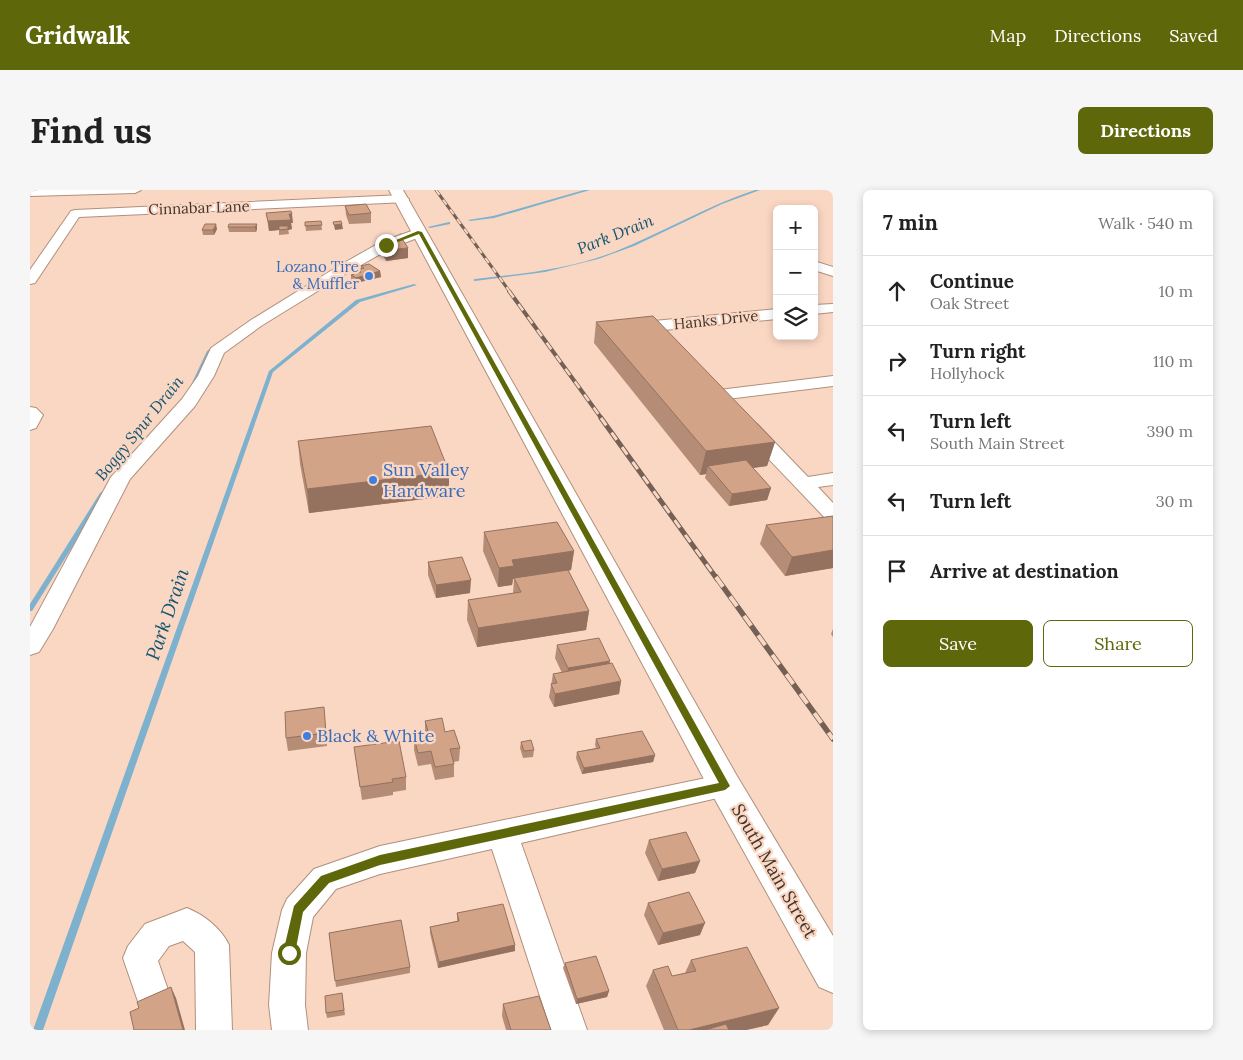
<!DOCTYPE html>
<meta charset="utf-8">
<style>
body{margin:0;font-family:Lora,serif;background:#f6f6f6;color:#222}
.controls{position:absolute;right:15px;top:15px;display:grid;overflow:hidden;border-radius:8px;box-shadow:0 2px 8px #0003}
.controls button{width:45px;height:45px;display:grid;place-items:center;padding:0;border:0;border-bottom:1px solid #e0e0e0;background:#fff;color:#222;font:25px sans-serif}
.stop{position:absolute;width:15px;height:15px;margin:-11px;border:4px solid #5e6709;border-radius:50%;background:#fff}
.stop.end{background:#5e6709;border-color:#fff;box-shadow:0 1px 5px #0008}
.list{margin:0;padding:0;list-style:none}
h2{display:flex;justify-content:space-between;align-items:center;height:65px;margin:0;padding:0 20px;font-size:21px}
h2 small{font-size:16px;font-weight:400;color:#767676}
.list li{display:grid;grid-template-columns:32px 1fr auto;gap:15px;align-items:center;box-sizing:border-box;height:70px;padding:0 20px;border-top:1px solid #e0e0e0}
.list b{display:block;font-size:19px;white-space:nowrap}
.list p{margin:0;font-size:16px;white-space:nowrap;color:#767676}
.list em{font-size:16px;font-style:normal;color:#767676}
.actions{display:flex;gap:10px;padding:15px 20px}
.actions a{flex:1;padding:11px 0;border:1px solid #5e6709;border-radius:8px;text-align:center;font-size:18px;color:#5e6709}
.actions .main{background:#5e6709;color:#fff}
.icon{flex:none;width:28px;height:28px;fill:none;stroke:currentColor;stroke-width:2;stroke-linecap:round;stroke-linejoin:round}
.map{position:relative;flex:none;width:803px;height:840px;overflow:hidden;border-radius:8px}
header{display:flex;align-items:center;gap:30px;box-sizing:border-box;height:70px;padding:0 25px;background:#5e6709;color:#fff}
header strong{font-size:24px}
nav{display:flex;gap:28px;margin-inline-start:auto;font-size:18px}
.intro{display:flex;align-items:center;justify-content:space-between;box-sizing:border-box;height:120px;padding:0 30px}
h1{margin:0;font-size:35px}
.button{padding:12px 22px;border-radius:8px;background:#5e6709;color:#fff;font-size:18px;font-weight:700}
main{display:flex;gap:30px;padding:0 30px}
aside{flex:1;background:#fff;border-radius:8px;box-shadow:0 2px 8px #0003}
.map>svg:first-child{display:block}
.lines{fill:none;stroke-linecap:round;stroke-linejoin:round}
.stream{fill:#7db1ce;fill-rule:evenodd}
.minor-casing{stroke:#b0907d;stroke-width:2}
.major-casing{stroke:#b0907d;stroke-width:2}
.minor{fill:#fff;fill-rule:evenodd}
.major{fill:#fff;fill-rule:evenodd}
.rail-far3-casing{stroke:#746055;stroke-width:3}
.rail-far2-casing{stroke:#746055;stroke-width:4}
.rail-far1-casing{stroke:#746055;stroke-width:5}
.rail-casing{stroke:#746055;stroke-width:5.5}
.rail-far3{stroke:#fad7c3;stroke-width:2;stroke-dasharray:6;stroke-linecap:butt}
.rail-far2{stroke:#fad7c3;stroke-width:2.5;stroke-dasharray:8;stroke-linecap:butt}
.rail-far1{stroke:#fad7c3;stroke-width:3;stroke-dasharray:9;stroke-linecap:butt}
.rail{stroke:#fad7c3;stroke-width:4;stroke-dasharray:12;stroke-linecap:butt}
.wall{fill:#b58c75}
.shaded-wall{fill:#94725f}
.building{fill:#d3a388;stroke:#94725f}
.route{fill:#5e6709}
.shop-dot{fill:#3f7fe0;stroke:#fad7c3;stroke-width:2}
.labels{text-anchor:middle;stroke-width:4.5;stroke-linejoin:round;paint-order:stroke}
.far-street-label{font-size:15px;fill:#43352d;stroke:#fad7c3}
.far-shop-label{font-size:15px;fill:#366cbe;stroke:#fad7c3;text-anchor:end}
.far-water-label{font-size:16px;font-style:italic;fill:#125471;stroke:#fad7c3}
.shop-label{font-size:18px;fill:#366cbe;stroke:#fad7c3;text-anchor:start}
.street-label{font-size:18px;fill:#43352d;stroke:#fad7c3}
.water-label{font-size:19px;font-style:italic;fill:#125471;stroke:#fad7c3}
</style>
<header>
<strong>Gridwalk</strong>
<nav><a>Map</a><a>Directions</a><a>Saved</a></nav>
</header>
<div class="intro"><h1>Find us</h1><a class="button">Directions</a></div>
<main>
<div class="map">
<svg width="803" height="840" viewBox="0 0 803 840">
<rect width="100%" height="100%" fill="#fad7c3"/>
<g class="lines">
<g class="stream">
<path d="M554,0h6l-96,28 -24,3 -2,-1 25,-4z"/>
<path d="M725,0h5l-38,14 -88,42 -36,13 -53,13 -70,9 -2,-1 2,-1c47,-5 95,-10 139,-27 48,-19 92,-46 141,-62z"/>
<path d="M419,32h1v2l-20,4 -2,-1z"/>
<path d="M371,43l3,1 -27,13 -3,-1z"/>
<path d="M384,94l3,1 -57,17 -87,70 -230,658h-10l236,-659 87,-71z"/>
<path d="M185,155l4,1 -8,6 -16,33 -4,1v-1l16,-34z"/>
<path d="M73,301l3,2 -74,118h-2v-7l70,-111z"/>
</g>
<defs>
<g id="minor">
<path d="M0,0h111l-6,3 -105,3z"/>
<path d="M373,5l6,4 -2,3 -328,15 -44,66 -5,1v-14l41,-59 4,-1z"/>
<path d="M390,38l5,1 1,3 -1,3 -34,13 -44,25 -86,53 -37,27 -10,23 -19,30 -65,73 -77,150 -14,23 -9,3v-28l81,-150 71,-78 16,-23 13,-28 40,-28 86,-53 44,-25z"/>
<path d="M784,71l19,6v9l-19,-6z"/>
<path d="M803,114v8l-19,2v-9z"/>
<path d="M747,119v10l-123,12 -5,-2 -3,-3 3,-3 5,-2z"/>
<path d="M803,186v10l-114,14 -6,-1 -3,-4 3,-4 6,-1z"/>
<path d="M0,217l6,1 7,7 -7,13 -6,2z"/>
<path d="M720,232l7,2 51,53 25,-4v12l-15,2 15,16v18l-7,-2 -83,-87 -2,-4 2,-4z"/>
<path d="M695,584l10,4 4,8 -4,8 -214,49 66,187h-36l-59,-181 -112,25 -44,15 -23,28 -7,36 -1,52 3,25h-36l-3,-25 3,-52 10,-43 5,-11 27,-30 66,-23z"/>
<path d="M157,718c17,7 34,20 42,37l3,85h-36l-1,-78 -12,-11 -14,5 -11,15 16,46 -6,12 -12,6 -12,-6 -21,-61 5,-12 17,-22z"/>
</g>
<path id="major" d="M359,0h14l334,586 96,160v57l-14,-6 -106,-191z"/>
</defs>
<use href="#minor" class="minor-casing"/>
<use href="#major" class="major-casing"/>
<use href="#minor" class="minor"/>
<use href="#major" class="major"/>
<defs>
<path id="rail-far3" d="M406,0l74,102"/>
<path id="rail-far2" d="M479,101l93,128"/>
<path id="rail-far1" d="M571,228l116,161"/>
<path id="rail" d="M686,387l117,162"/>
</defs>
<use href="#rail-far3" class="rail-far3-casing"/>
<use href="#rail-far2" class="rail-far2-casing"/>
<use href="#rail-far1" class="rail-far1-casing"/>
<use href="#rail" class="rail-casing"/>
<use href="#rail-far3" class="rail-far3"/>
<use href="#rail-far2" class="rail-far2"/>
<use href="#rail-far1" class="rail-far1"/>
<use href="#rail" class="rail"/>
</g>
<g class="wall">
<path d="M315,16l26,7v10l-22,1 -3,-9z"/>
<path d="M236,23l27,10h-2l1,6 -4,1 1,4 -10,1v-5l-10,1z"/>
<path d="M291,31l1,9 -16,1 -1,-9z"/>
<path d="M227,34v5l-1,3h-27l-1,-5z"/>
<path d="M187,39l-3,6h-11l-1,-5z"/>
<path d="M351,52l27,16 -22,3 -5,-9z"/>
<path d="M331,76l19,5 1,6 -25,6 -5,-3v-5l6,-2v-3l4,-1z"/>
<path d="M566,132l179,120 -8,24 -15,2 19,20 -4,12 -38,6 -24,-28 1,-4 -6,1 -106,-132z"/>
<path d="M268,251l151,55 -140,17 -9,-49z"/>
<path d="M803,326v52l-48,8 -25,-32 6,-19z"/>
<path d="M454,342l90,19 -3,19 -3,1 21,40 -3,19 -109,17 -10,-27 1,-20 45,-6 1,-15h-1l-1,6 -14,2 -15,-36z"/>
<path d="M398,372l42,31 -34,5 -8,-23z"/>
<path d="M803,439v8l-2,-3z"/>
<path d="M527,455l53,19 11,17 -2,13 -65,13 -5,-10 4,-23 9,-1 -7,-15z"/>
<path d="M295,531l2,25 -39,5 -2,-13z"/>
<path d="M395,531l20,11 15,16 -1,13 -6,1 1,2v13l-19,3 -4,-16 -13,2 -4,-16v-13l11,-2z"/>
<path d="M566,549l59,16 -2,7 -71,12 -6,-16 1,-6 19,-4 -1,-3z"/>
<path d="M491,552l13,8 -1,7 -10,1 -3,-10z"/>
<path d="M324,557l52,30v13l-13,2v3l-31,5z"/>
<path d="M619,650l51,21 -5,12 -37,8 -13,-28z"/>
<path d="M618,713l52,32 -42,10 -14,-30z"/>
<path d="M427,723l58,32v6l-77,17 -8,-35v-6l27,-6z"/>
<path d="M299,743l81,34v6l-74,14z"/>
<path d="M661,770l88,48 -11,17 -22,5h-82l-18,-44 7,-16 19,6 13,-3z"/>
<path d="M535,773l44,28 -2,6 -31,7 -13,-36z"/>
<path d="M312,803l3,22 -18,3 -1,-5z"/>
<path d="M473,814l48,26h-45l-4,-14z"/>
</g>
<g class="shaded-wall">
<path d="M259,24h3l1,9h-2l1,6 -4,1 1,4 -1,-5 -19,2 -1,-10z"/>
<path d="M186,34l1,5 -3,6 -1,-5z"/>
<path d="M227,34v5l-1,3 -1,-5z"/>
<path d="M312,34l1,5 -8,1 -1,-5z"/>
<path d="M378,58v10l-22,3 -1,-11z"/>
<path d="M350,81l1,6 -25,6v-5z"/>
<path d="M745,252l-8,24 -53,7 -6,-7 -2,8 -6,1 6,-24z"/>
<path d="M419,282v24l-140,17 -2,-24z"/>
<path d="M741,298l-4,12 -38,6 3,-12z"/>
<path d="M803,360v18l-48,8 7,-19z"/>
<path d="M544,361l-3,19 -58,9 -1,6 -14,2 1,-19 13,-8z"/>
<path d="M441,390l-1,13 -34,5v-13z"/>
<path d="M559,421l-3,19 -109,17 1,-19z"/>
<path d="M580,471l-2,13 -42,7 2,-13z"/>
<path d="M591,491l-2,13 -65,13 1,-13z"/>
<path d="M625,565l-2,7 -71,12 2,-6z"/>
<path d="M670,671l-5,12 -37,8 4,-12z"/>
<path d="M675,733l-5,12 -42,10 5,-12z"/>
<path d="M485,755v6l-77,17 1,-6z"/>
<path d="M141,797l5,11 9,32h-2z"/>
<path d="M579,801l-2,6 -31,7 1,-5z"/>
<path d="M749,818l-11,17 -22,5h-57z"/>
</g>
<g class="building">
<path d="M336,14l5,9 -22,2 -4,-9z"/>
<path d="M261,21l1,3h-3l2,6 -23,1 -2,-8z"/>
<path d="M291,31l1,4 -17,1v-4z"/>
<path d="M311,31l1,3 -8,1 -1,-3z"/>
<path d="M175,34h11l-3,6h-11z"/>
<path d="M199,34h28l-2,3h-27z"/>
<path d="M249,36h9v3l-9,1z"/>
<path d="M373,50l5,8 -23,2 -4,-8z"/>
<path d="M339,74l11,7 -24,7 -5,-3 10,-3 -4,-2 7,-2 -3,-2z"/>
<path d="M623,126l122,126 -69,9 -110,-129z"/>
<path d="M401,236l18,46 -142,17 -9,-48z"/>
<path d="M716,270l25,28 -39,6 -24,-28z"/>
<path d="M803,326v34l-41,7 -26,-32z"/>
<path d="M527,332l17,29 -62,9 2,6 -15,2 -15,-36z"/>
<path d="M432,367l9,23 -35,5 -8,-23z"/>
<path d="M538,380l21,41 -111,17 -10,-28 53,-8 -7,-14z"/>
<path d="M569,448l11,23 -42,7 -11,-23z"/>
<path d="M582,473l9,18 -66,13 -4,-10 6,-1 -4,-9z"/>
<path d="M294,517l2,26 -40,5 -1,-26z"/>
<path d="M412,528l3,14 9,-2 6,18 -10,1 4,15 -19,3 -4,-16 -13,2 -4,-16 15,-3 -4,-13z"/>
<path d="M612,541l13,24 -71,13 -7,-16 23,-4 -4,-9z"/>
<path d="M501,550l3,10 -10,1 -3,-9z"/>
<path d="M369,551l7,36 -14,2 1,3 -33,5 -6,-40z"/>
<path d="M656,642l14,29 -38,8 -13,-29z"/>
<path d="M659,702l16,31 -42,10 -15,-30z"/>
<path d="M473,714l12,41 -76,17 -9,-35 29,-6 -2,-8z"/>
<path d="M371,730l9,47 -75,14 -6,-48z"/>
<path d="M717,757l32,61 -90,22h-11l-25,-60 15,-4 4,10 24,-5 -5,-11z"/>
<path d="M566,766l13,35 -32,8 -12,-36z"/>
<path d="M141,797l12,43h-49l-4,-18 9,-4 -2,-6z"/>
<path d="M312,803l2,17 -18,3 -1,-17z"/>
<path d="M509,806l12,34h-40l-8,-26z"/>
<path d="M696,834l3,6h-24z"/>
</g>
<path class="route" d="M388,41l4,1 308,554 -5,4 -345,75 -51,18 -26,29 -8,41 -2,4 -4,1 -4,-1 -2,-4 11,-47 27,-30 59,-21 339,-72 -300,-549 -32,12 -3,-1z"/>
<g class="shop-dot">
<circle cx="339" cy="86" r="5"/>
<circle cx="343" cy="290" r="5"/>
<circle cx="277" cy="546" r="5"/>
</g>
<g class="labels">
<g class="far-street-label">
<text transform="translate(169 18) rotate(-2)" y="5">Cinnabar Lane</text>
<text transform="translate(686 130) rotate(-6)" y="5">Hanks Drive</text>
</g>
<g class="far-shop-label">
<text x="329" y="82">Lozano Tire<tspan x="329" dy="17">&amp; Muffler</tspan></text>
</g>
<g class="far-water-label">
<text transform="translate(585 44) rotate(-22)" y="6">Park Drain</text>
<text transform="translate(109 238) rotate(-51)" y="6">Boggy Spur Drain</text>
</g>
<g class="shop-label">
<text x="353" y="286">Sun Valley<tspan x="353" dy="21">Hardware</tspan></text>
<text x="287" y="552">Black &amp; White</text>
</g>
<g class="street-label">
<text transform="translate(744 681) rotate(60)" y="6">South Main Street</text>
</g>
<g class="water-label">
<text transform="translate(137 424) rotate(-71)" y="7">Park Drain</text>
</g>
</g>
</svg>
<div class="controls">
<button>+</button>
<button>−</button>
<button><svg class="icon" aria-label="layers" viewBox="0 0 24 24"><path d="M12 4l9 5-9 5-9-5zM3 14l9 5 9-5"/></svg></button>
</div>
<div class="stop" style="left:259px;top:763px"></div>
<div class="stop end" style="left:356px;top:55px"></div>
</div>
<aside>
<h2>7 min<small>Walk · 540 m</small></h2>
<ul class="list">
<li><svg class="icon" aria-label="ahead" viewBox="0 0 24 24"><path d="M12 20V5M6 11l6-6 6 6"/></svg><div><b>Continue</b><p>Oak Street</p></div><em>10 m</em></li>
<li><svg class="icon" aria-label="right" viewBox="0 0 24 24"><path d="M7 20v-9h11M14 6l5 5-5 5"/></svg><div><b>Turn right</b><p>Hollyhock</p></div><em>110 m</em></li>
<li><svg class="icon" aria-label="left" viewBox="0 0 24 24"><path d="M17 20v-9H6M10 6l-5 5 5 5"/></svg><div><b>Turn left</b><p>South Main Street</p></div><em>390 m</em></li>
<li><svg class="icon" aria-label="left" viewBox="0 0 24 24"><path d="M17 20v-9H6M10 6l-5 5 5 5"/></svg><div><b>Turn left</b></div><em>30 m</em></li>
<li><svg class="icon" aria-label="arrive" viewBox="0 0 24 24"><path d="M6 21V4h12l-3 4 3 4H6"/></svg><div><b>Arrive at destination</b></div></li>
</ul>
<div class="actions"><a class="main">Save</a><a>Share</a></div>
</aside>
</main>
